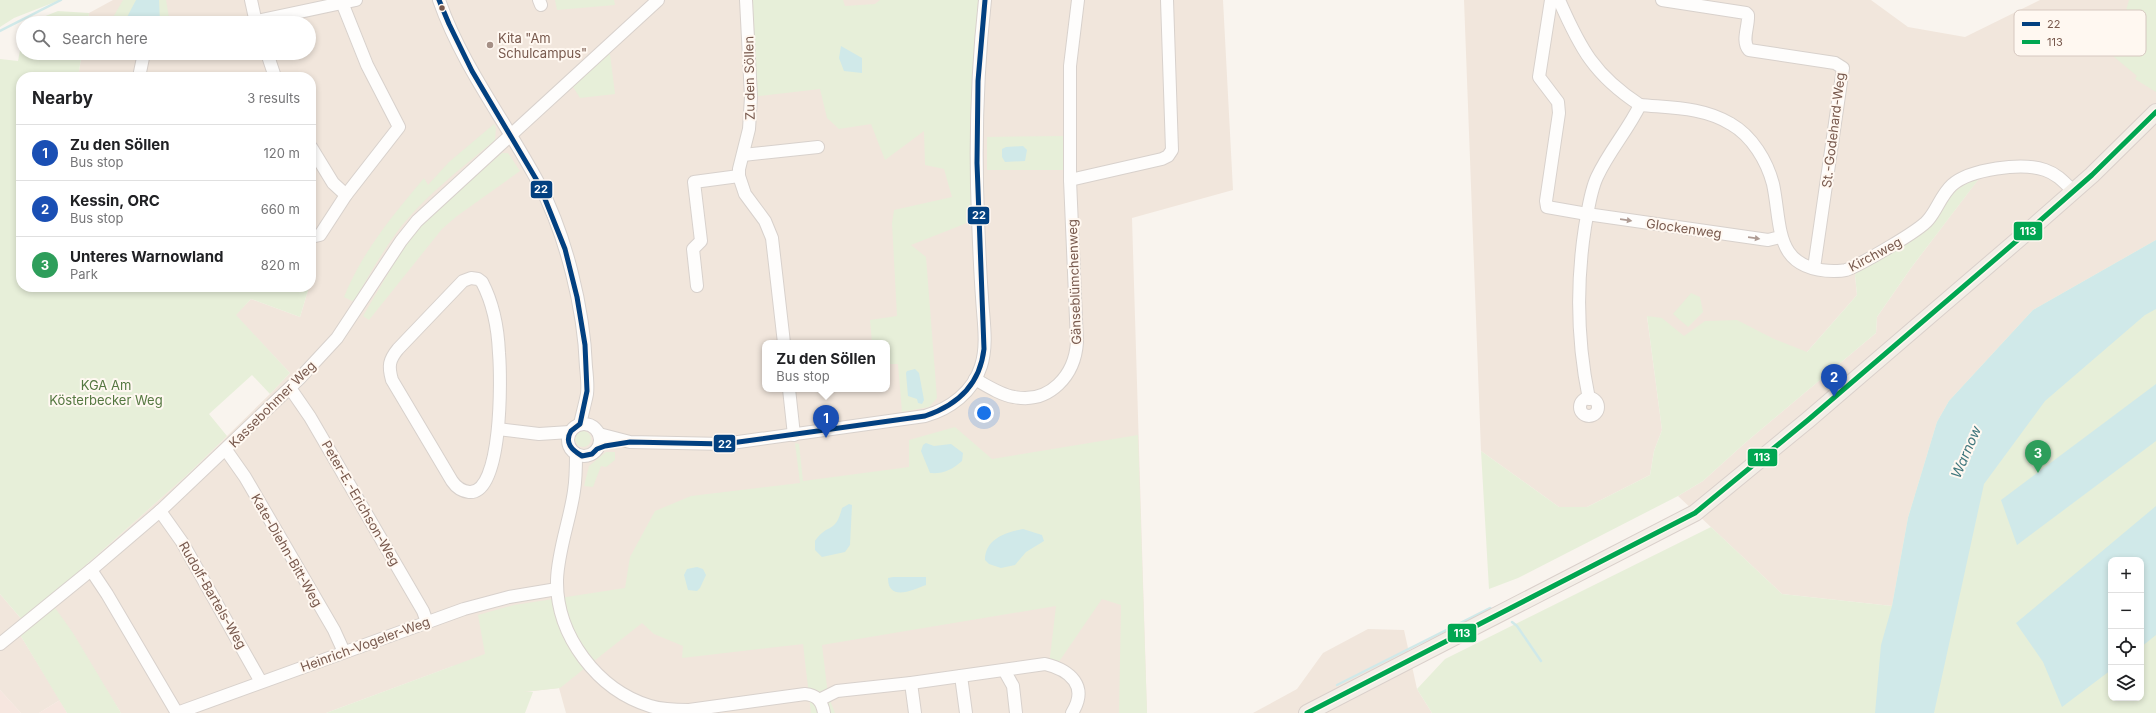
<!DOCTYPE html>
<meta charset="utf-8">
<style>
body{margin:0;font-family:Inter,sans-serif;background:#f2f2f2;color:#202124}
.controls{position:absolute;right:12px;bottom:12px;display:grid;overflow:hidden;border-radius:8px;box-shadow:0 2px 6px #0003}
.controls button{width:36px;height:36px;display:grid;place-items:center;padding:0;border:0;border-bottom:1px solid #e0e0e0;background:#fff;color:#202124;font:20px sans-serif}
.you{position:absolute;left:984px;top:413px;width:14px;height:14px;margin:-10px;border:3px solid #fff;border-radius:50%;background:#1a73e8;box-shadow:0 0 0 6px #1a73e833}
.badge{display:grid;place-items:center;width:26px;height:26px;border-radius:50%;background:#b45309;color:#fff;font-size:13px;font-weight:700}
.pin{position:absolute;translate:-50% -33px;filter:drop-shadow(0 1px 2px #0008)}
.pin::after{content:'';position:absolute;top:21px;width:14px;height:12px;background:inherit;clip-path:polygon(0 0,100% 0,50% 100%)}
.popup{position:absolute;left:762px;top:340px;width:128px;height:52px;box-sizing:border-box;display:grid;place-content:center;border-radius:8px;background:#fff;filter:drop-shadow(0 1px 3px #0005);font-size:13px;white-space:nowrap;color:#757577}
.popup b{font-size:15px;color:#202124}
.popup::after{content:'';position:absolute;left:50%;top:100%;margin-left:-8px;border:8px solid transparent;border-top-color:#fff}
.list{margin:0;padding:0;list-style:none}
h2{display:flex;justify-content:space-between;align-items:center;height:52px;margin:0;padding:0 16px;font-size:17px}
h2 small{font-size:13px;font-weight:400;color:#757577}
.list li{display:grid;grid-template-columns:26px 1fr auto;gap:12px;align-items:center;box-sizing:border-box;height:56px;padding:0 16px;border-top:1px solid #e0e0e0}
.list b{display:block;font-size:15px;white-space:nowrap}
.list p{margin:0;font-size:13px;white-space:nowrap;color:#757577}
.list em{font-size:13px;font-style:normal;color:#757577}
.icon{flex:none;width:22px;height:22px;fill:none;stroke:currentColor;stroke-width:2;stroke-linecap:round;stroke-linejoin:round}
.map{position:relative;flex:none;width:2156px;height:713px;overflow:hidden}
.search{position:absolute;background:#fff;box-shadow:0 2px 6px #0003;left:16px;top:16px;width:300px;height:44px;display:flex;align-items:center;gap:10px;box-sizing:border-box;padding:0 14px;border-radius:22px;color:#757577;font-size:15px}
.panel{position:absolute;background:#fff;box-shadow:0 2px 6px #0003;left:16px;top:72px;width:300px;height:220px;border-radius:16px}
.map>svg:first-child{display:block}
.residential{fill:#f1e6dc;fill-rule:evenodd}
.commercial{fill:#f6e6df}
.green{fill:#e7efd9;fill-rule:evenodd}
.water{fill:#d0e9e9}
.lines{fill:none;stroke-linecap:round;stroke-linejoin:round}
.stream{stroke:#d0e9e9;stroke-width:2.5}
.minor-casing{stroke:#d8d1cc;stroke-width:14}
.major-casing{stroke:#dad0cb;stroke-width:18}
.minor{stroke:#fefdfc;stroke-width:12}
.major{stroke:#f3eee7;stroke-width:16}
.bus-1-casing{stroke:#fff8f1;stroke-width:8}
.bus-2-casing{stroke:#fff8f1;stroke-width:8}
.bus-1{stroke:#024080;stroke-width:5}
.bus-2{stroke:#00a651;stroke-width:5}
.oneway{fill:#ae9b93}
.bus-dot{fill:#78594d;stroke:#fff8f1;stroke-width:1.5}
.poi-dot{fill:#a58f85;stroke:#fff8f1;stroke-width:1.5}
.labels{text-anchor:middle;stroke-width:4;stroke-linejoin:round;paint-order:stroke}
.poi-label{font-size:13px;fill:#78594d;stroke:#fff8f1;text-anchor:start}
.street-label{font-size:13px;fill:#78594d;stroke:#fff8f1}
.park-label{font-size:13px;fill:#557841;stroke:#fff8f1}
.water-label{font-size:14px;font-style:italic;fill:#40777d;stroke:#fff8f1}
.key{fill:#fff8f1;stroke:#d6c8c0;stroke-width:1}
.key-label{font-size:11px;fill:#78594d}
.line-badge{stroke:#fff8f1;stroke-width:1.5}
.badge-label{font-size:11px;text-anchor:middle;font-weight:bold;fill:#fff}
</style>
<div class="map">
<svg width="2156" height="713" viewBox="0 0 2156 713">
<rect width="100%" height="100%" fill="#f9f4ee"/>
<g class="residential">
<path d="M113,0h1110l10,190 -101,28 15,495h-581l-7,-25 -67,8 -39,-30 -127,47h-205l-68,-107 -34,27 41,67 -21,13h-18l-21,-23v-96l23,27 164,-146 83,-81 20,-21 -55,-58 16,-16 49,18 9,-30h2v-210h-233l4,-24h227v-30h-221l1,-10zM765,343h122v46h-122z"/>
<path d="M1464,0h407l37,27 57,10 75,-37h116v240l-123,70 -84,91 -12,21 -29,96 -16,88 -110,-12 -104,-98 25,-15 42,-38 131,-110 1,-16 34,-49 69,-91 -31,20 -8,15 -12,14 -14,12 -56,31 -4,6 2,20 -50,57 -53,41 -107,-77 15,114 -8,21 -4,24 -63,32h-28l-78,-56z"/>
<path d="M1368,629l36,1 13,59 15,24h-179l44,-24 26,-36z"/>
</g>
<g class="commercial">
<path d="M0,690l21,23h-21z"/>
<path d="M60,700l7,13h-28z"/>
</g>
<g class="green">
<path d="M0,0h60l-46,18 -14,9z"/>
<path d="M123,0h43l4,23h-56l-2,-4z"/>
<path d="M555,0h59l1,5 -58,5z"/>
<path d="M746,0h97l2,6 30,-2 5,-4h98l-6,83v138l-61,24 15,12 11,141 -8,9 -27,5 -4,-48h-11v-21h-15l-2,-23 27,-4 -5,-93 2,-13 58,-13 -8,-28 -19,-4 -1,-34 -39,29 -14,-36 -32,5 -12,-11 -7,-29 -69,8z"/>
<path d="M2129,0h27v92l-21,-13 2,-3 -24,-20z"/>
<path d="M58,11l31,2 -1,10h-60z"/>
<path d="M23,35v18h59l-4,24h-57v210h288l-9,30 -49,-18 -15,16 54,58 -20,21 -18,-19 -43,39 18,22 -40,39 -164,146 -23,-27v-535l18,2z"/>
<path d="M609,46l6,48 -35,4 -10,-16z"/>
<path d="M494,124l2,4 -1,12c-34,29 -71,56 -98,92 -16,22 -30,46 -43,70l-10,-5c18,-45 49,-82 80,-119l4,7 21,-23z"/>
<path d="M1063,136v34h-76v-33z"/>
<path d="M502,153h6l12,18 -63,45 -15,13 -73,91 -6,-4 40,-68 24,-29z"/>
<path d="M1981,176l-70,92 -34,49 -1,16 -131,110 -42,38 -25,15 -160,82 -29,11 -8,-138 78,56h28l63,-32 4,-24 8,-21 -15,-114 15,2 22,18 21,-15 32,-1 37,19 33,13 50,-57 -2,-20 4,-6c23,-13 50,-24 69,-42 10,-9 13,-21 22,-30 8,-10 20,-16 31,-21z"/>
<path d="M2156,240v473h-724l-15,-24 28,-30 266,-132 71,67 110,12 16,-88 29,-96 12,-21 84,-91zM2111,560h30v138h-30z"/>
<path d="M1691,293l9,4 3,15 -15,15 -15,-13z"/>
<path d="M955,427l37,32 146,-24 9,278h-28l2,-108 -19,-6 -46,67 -7,-1 7,-59 -234,39 6,50 7,18h-24l-8,-69 -121,14 1,-12 -29,-12 -12,-11 -82,65 -36,4h9l-8,21h-199l159,-59 -7,-39 36,-10 111,-17 5,-31 25,-46 36,-15 109,-13 -5,-40 4,1 4,37 106,-14v-27z"/>
<circle cx="583" cy="439" r="8"/>
<path d="M606,452h9v8l-9,7 -5,-1 -8,21 -9,-1 5,-20z"/>
<path d="M53,605l20,28 48,80h-54l-48,-80z"/>
</g>
<g class="water">
<path d="M136,0h23l1,23h-36z"/>
<path d="M841,46l21,12v15l-18,-2 -5,-13z"/>
<path d="M1023,146l4,4 -2,11 -20,1 -3,-5v-8l4,-2z"/>
<path d="M2156,240v69l-11,6 -100,86 -61,83 -50,229h-59l6,-68 11,-39 16,-88 29,-96 12,-21 84,-91z"/>
<path d="M915,369l4,4 5,27 -2,4 -4,-1 -1,-4 -9,-3 -2,-23 1,-2z"/>
<path d="M2156,384v57l-139,104 -16,-45z"/>
<path d="M926,443l8,3 17,-2 12,9 -1,8c-10,9 -19,13 -32,12l-9,-22 2,-6z"/>
<path d="M849,504l3,1 -2,40 -5,7 -23,5 -7,-7v-9c13,-19 20,-6 27,-33z"/>
<path d="M2156,506v129l-15,12v-87h-30v110l-49,37 -19,-45 -27,-39z"/>
<path d="M1023,529l19,6 2,6 -18,11 -11,13 -14,3 -12,-4 -4,-4c0,-21 21,-28 38,-31z"/>
<path d="M697,567l6,2 3,6 -6,13 -3,3 -9,-1 -4,-15 3,-6z"/>
<path d="M893,577h33v8c-13,5 -38,17 -38,-7z"/>
</g>
<g class="lines">
<g class="stream">
<path d="M0,31l61,-31"/>
<path d="M1512,622l5,4 24,35"/>
<path d="M1337,685l153,-77 3,3"/>
</g>
<defs>
<g id="minor">
<path d="M251,0l5,23"/>
<path d="M439,0c23,66 67,122 100,184 27,51 45,125 47,183 1,9 2,19 1,27 -2,10 -5,21 -7,30"/>
<path d="M539,0l2,5"/>
<path d="M746,0l5,97 -2,32 -10,40v7l6,18 20,27 7,17 12,105"/>
<path d="M1078,0l-8,66v114l92,-21 6,-3 4,-6 -5,-150"/>
<path d="M1551,0l-12,77 19,25 1,11 -13,88 1,6 40,7 181,26 12,-3"/>
<path d="M1559,0c21,48 35,75 81,105 -12,25 -31,46 -43,72 -7,15 -9,34 -12,50 -9,58 -8,114 4,172"/>
<path d="M1662,0l84,13 2,2c1,11 -7,26 1,35l86,13 8,5 -29,200"/>
<path d="M248,23l108,-23"/>
<path d="M267,53l8,24"/>
<path d="M139,77l5,-24"/>
<path d="M1640,105c32,3 63,2 91,19 21,12 36,37 42,60 9,42 0,86 61,87 3,0 8,0 12,-1 14,-5 73,-39 82,-50 9,-10 13,-25 24,-35 18,-16 70,-23 93,-15 12,4 19,12 28,21"/>
<path d="M311,147l22,36 13,12"/>
<path d="M743,155l75,-8"/>
<path d="M311,237l9,-2 26,-40 53,-68 -32,-62 -26,-65"/>
<path d="M471,278l7,1 4,3c11,21 16,47 17,71 2,23 4,142 -30,139 -8,-1 -13,-5 -17,-11l-60,-101c-4,-14 -3,-20 6,-31l65,-68z"/>
<path d="M697,286l-4,-37 8,-8 -7,-59 45,-6"/>
<path d="M975,379c12,7 26,16 39,18 36,7 61,-22 63,-55l-7,-162"/>
<path d="M290,388l20,29 113,194 4,11"/>
<path d="M789,389l5,46"/>
<circle cx="1589" cy="407" r="9"/>
<circle cx="584" cy="440" r="16"/>
<path d="M498,429l41,5 31,-2"/>
<path d="M599,434l31,8 94,2 201,-28c25,-7 48,-24 56,-50 7,-22 2,-47 1,-69 -2,-26 -3,-53 -4,-79 -3,-73 -1,-146 7,-218"/>
<path d="M226,450l19,27 89,153 10,22"/>
<path d="M576,454c0,12 0,25 -2,37 -4,29 -16,59 -17,89 -1,56 41,110 93,126 13,4 26,4 39,4l116,-16c12,1 17,7 19,19"/>
<path d="M160,511l22,31 79,140"/>
<path d="M91,570l16,24 70,119 287,-104 45,-12 48,-8"/>
<path d="M0,644l91,-74 69,-59 139,-132 38,-41 64,-97 16,-20 241,-221"/>
<path d="M1004,670l9,16 3,27"/>
<path d="M961,676l5,37"/>
<path d="M911,683l4,30"/>
<path d="M819,700l18,-9 74,-8 134,-19c25,6 44,22 27,49"/>
</g>
<path id="major" d="M1307,713l388,-200 113,-93 226,-194 58,-51 64,-63"/>
</defs>
<use href="#minor" class="minor-casing"/>
<use href="#major" class="major-casing"/>
<use href="#minor" class="minor"/>
<use href="#major" class="major"/>
<defs>
<path id="bus-1" d="M439,0l10,24 23,47 67,113 26,65 12,48 8,48 2,46 -7,33 -9,7c-7,12 1,19 11,25l10,-2 5,-5 8,-3 25,-4 94,2 201,-28c33,-11 55,-32 59,-67l-7,-186 1,-82 7,-81"/>
<path id="bus-2" d="M1307,713l388,-200 113,-93 226,-194 58,-51 64,-63"/>
</defs>
<use href="#bus-1" class="bus-1-casing"/>
<use href="#bus-2" class="bus-2-casing"/>
<use href="#bus-1" class="bus-1"/>
<use href="#bus-2" class="bus-2"/>
</g>
<defs><path id="oneway-solid" d="M-6-.8H1V-3.2L6.5 0L1 3.2V.8H-6Z"/></defs>
<g class="oneway">
<use href="#oneway-solid" transform="translate(1626 220) rotate(8)"/>
<use href="#oneway-solid" transform="translate(1754 238) rotate(8)"/>
</g>
<circle class="bus-dot" cx="442" cy="8" r="3.5"/>
<circle class="poi-dot" cx="490" cy="45" r="4"/>
<g class="labels">
<g class="poi-label">
<text x="498" y="43">Kita "Am<tspan x="498" dy="15">Schulcampus"</tspan></text>
</g>
<g class="street-label">
<text transform="translate(749 78) rotate(-91)" y="5">Zu den Söllen</text>
<text transform="translate(1833 130) rotate(-83)" y="5">St.-Godehard-Weg</text>
<text transform="translate(1684 228) rotate(8)" y="5">Glockenweg</text>
<text transform="translate(1875 254) rotate(-28)" y="5">Kirchweg</text>
<text transform="translate(1074 282) rotate(-92)" y="5">Gänseblümchenweg</text>
<text transform="translate(272 404) rotate(-45)" y="5">Kassebohmer Weg</text>
<text transform="translate(361 503) rotate(60)" y="5">Peter-E.-Erichson-Weg</text>
<text transform="translate(287 550) rotate(60)" y="5">Kate-Diehn-Bitt-Weg</text>
<text transform="translate(213 595) rotate(60)" y="5">Rudolf-Bartels-Weg</text>
<text transform="translate(365 644) rotate(-20)" y="5">Heinrich-Vogeler-Weg</text>
</g>
<g class="park-label">
<text x="106" y="390">KGA Am<tspan x="106" dy="15">Kösterbecker Weg</tspan></text>
</g>
<g class="water-label">
<text transform="translate(1966 452) rotate(-67)" y="5">Warnow</text>
</g>
</g>
<rect x="2014" y="10" width="132" height="46" rx="6" class="key"/>
<rect x="2022" y="22" width="18" height="4" fill="#024080"/>
<rect x="2022" y="40" width="18" height="4" fill="#00a651"/>
<g class="key-label">
<text x="2047" y="28">22</text>
<text x="2047" y="46">113</text>
</g>
<g class="line-badge">
<rect x="530" y="180" width="23" height="19" rx="4" fill="#024080"/>
<rect x="967" y="206" width="23" height="19" rx="4" fill="#024080"/>
<rect x="2013" y="221" width="30" height="20" rx="4" fill="#00a651"/>
<rect x="713" y="434" width="23" height="19" rx="4" fill="#024080"/>
<rect x="1747" y="448" width="31" height="19" rx="4" fill="#00a651"/>
<rect x="1447" y="623" width="30" height="20" rx="4" fill="#00a651"/>
</g>
<g class="badge-label">
<text x="541" y="193">22</text>
<text x="979" y="219">22</text>
<text x="2028" y="235">113</text>
<text x="725" y="448">22</text>
<text x="1762" y="461">113</text>
<text x="1462" y="637">113</text>
</g>
</svg>
<div class="controls">
<button>+</button>
<button>−</button>
<button><svg class="icon" aria-label="locate" viewBox="0 0 24 24"><circle cx="12" cy="12" r="6"/><path d="M12 2v4M12 18v4M2 12h4M18 12h4"/></svg></button>
<button><svg class="icon" aria-label="layers" viewBox="0 0 24 24"><path d="M12 4l9 5-9 5-9-5zM3 14l9 5 9-5"/></svg></button>
</div>
<div class="you"></div>
<div class="pin badge" style="left:826px;top:438px;background:#1a4fb4">1</div>
<div class="popup"><b>Zu den Söllen</b>Bus stop</div>
<div class="pin badge" style="left:1834px;top:397px;background:#1a4fb4">2</div>
<div class="pin badge" style="left:2038px;top:473px;background:#2e9e5b">3</div>
<div class="search"><svg class="icon" aria-label="search" viewBox="0 0 24 24"><circle cx="10" cy="10" r="6"/><path d="M15 15l6 6"/></svg>Search here</div>
<section class="panel">
<h2>Nearby<small>3 results</small></h2>
<ul class="list">
<li><span class="badge" style="background:#1a4fb4">1</span><div><b>Zu den Söllen</b><p>Bus stop</p></div><em>120 m</em></li>
<li><span class="badge" style="background:#1a4fb4">2</span><div><b>Kessin, ORC</b><p>Bus stop</p></div><em>660 m</em></li>
<li><span class="badge" style="background:#2e9e5b">3</span><div><b>Unteres Warnowland</b><p>Park</p></div><em>820 m</em></li>
</ul>
</section>
</div>
